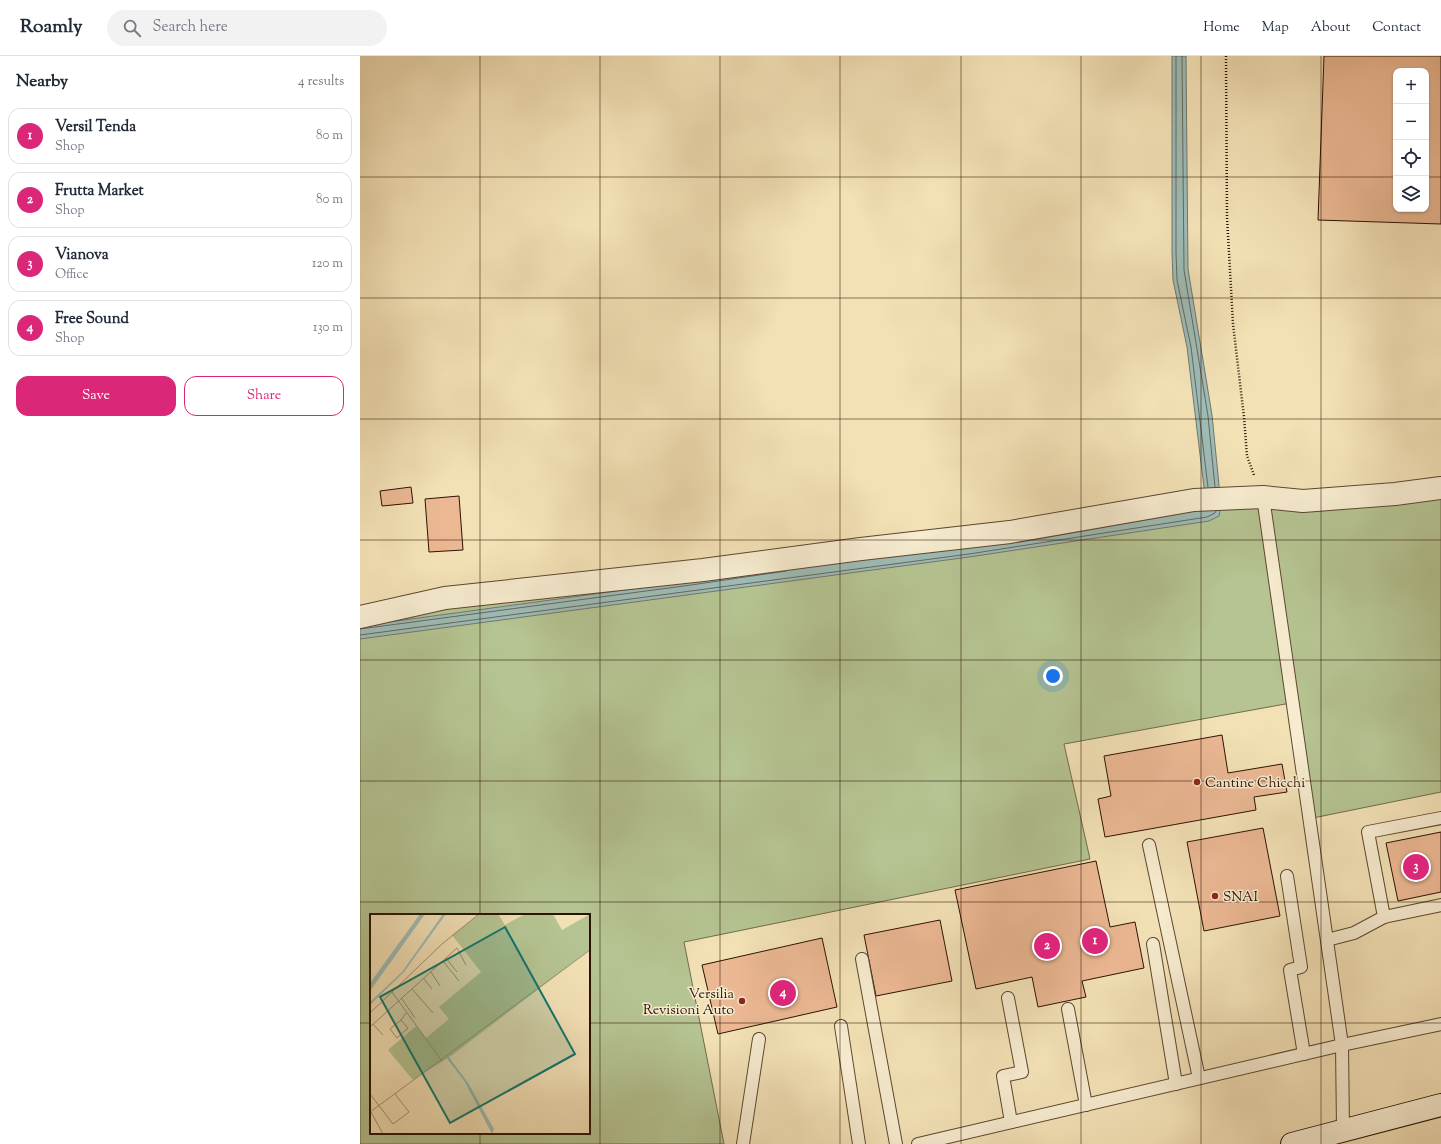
<!DOCTYPE html>
<meta charset="utf-8">
<style>
body{margin:0;font-family:"Sorts Mill Goudy",serif;background:#f2f2f3;color:#1f2937}
.controls{position:absolute;right:12px;top:12px;display:grid;overflow:hidden;border-radius:8px;box-shadow:0 1px 3px #0004}
.controls button{width:36px;height:36px;display:grid;place-items:center;padding:0;border:0;border-bottom:1px solid #e0e1e3;background:#fff;color:#1f2937;font:20px sans-serif}
.you{position:absolute;left:693px;top:620px;width:14px;height:14px;margin:-10px;border:3px solid #fff;border-radius:50%;background:#1a73e8;box-shadow:0 0 0 6px #1a73e833}
.badge{display:grid;place-items:center;width:26px;height:26px;border-radius:50%;background:#db2777;color:#fff;font-size:13px;font-weight:700}
.pin{position:absolute;translate:-50% -50%;border:2px solid #fff;box-shadow:0 1px 4px #0006}
.list{margin:0;padding:0;list-style:none}
h2{display:flex;justify-content:space-between;align-items:center;height:52px;margin:0;padding:0 16px;font-size:17px}
h2 small{font-size:13px;font-weight:400;color:#747a83}
.list li{display:grid;grid-template-columns:26px 1fr auto;gap:12px;align-items:center;box-sizing:border-box;height:56px;margin:0 8px 8px;padding:0 8px;border:1px solid #e0e1e3;border-radius:12px}
.list b{display:block;font-size:15px;white-space:nowrap}
.list p{margin:0;font-size:13px;white-space:nowrap;color:#747a83}
.list em{font-size:13px;font-style:normal;color:#747a83}
.actions{display:flex;gap:8px;padding:12px 16px}
.actions a{flex:1;padding:9px 0;border:1px solid #db2777;border-radius:12px;text-align:center;font-size:14px;color:#db2777}
.actions .main{background:#db2777;color:#fff}
.icon{flex:none;width:22px;height:22px;fill:none;stroke:currentColor;stroke-width:2;stroke-linecap:round;stroke-linejoin:round}
.map{position:relative;flex:none;width:1081px;height:1088px;overflow:hidden}
header{display:flex;align-items:center;gap:24px;box-sizing:border-box;height:56px;padding:0 20px;background:#fff;border-bottom:1px solid #e0e1e3}
header strong{font-size:19px}
nav{display:flex;gap:22px;margin-inline-start:auto;font-size:14px}
.search{width:280px;height:36px;background:#f2f2f3;display:flex;align-items:center;gap:10px;box-sizing:border-box;padding:0 14px;border-radius:22px;color:#747a83;font-size:15px}
main{display:flex}
aside{flex:1;background:#fff}
.map>svg:first-child{display:block}
.green{fill:#b5c492;stroke:#706c4a;fill-rule:evenodd}
.water{fill:#9ebcb7;stroke:#70786f}
.lines{fill:none;stroke-linecap:round;stroke-linejoin:round}
.shore{stroke:#64685d;stroke-width:1}
.building{fill:#ebb893;stroke:#2b1303;fill-rule:evenodd}
.service-casing{stroke:#5d4630;stroke-width:14}
.minor-casing{stroke:#5d4630;stroke-width:24}
.secondary-casing{stroke:#2b1303;stroke-width:24}
.path{stroke:#2b1303;stroke-width:2.5;stroke-dasharray:1 2;stroke-linecap:butt}
.service{stroke:#f7ecd0;stroke-width:12}
.minor{stroke:#f7ecd0;stroke-width:22}
.secondary{stroke:#f7ecd0;stroke-width:22}
.grid{fill:none;stroke:#2b1303;stroke-width:1;stroke-opacity:0.55}
.poi-dot{fill:#8f2418;stroke:#f7ecd0;stroke-width:1.5}
.labels{text-anchor:middle;stroke-width:3;stroke-linejoin:round;paint-order:stroke}
.poi-label{font-size:14px;fill:#2b1303;stroke:#f7ecd0;text-anchor:start}
.inset-road{fill:none;stroke:#a38f6e;stroke-width:1}
.view{fill:#0f766e;fill-opacity:0.15;stroke:#0f766e;stroke-width:2}
.inset-edge{fill:none;stroke:#2b1303;stroke-width:2}
</style>
<header>
<strong>Roamly</strong>
<div class="search"><svg class="icon" aria-label="search" viewBox="0 0 24 24"><circle cx="10" cy="10" r="6"/><path d="M15 15l6 6"/></svg>Search here</div>
<nav><a>Home</a><a>Map</a><a>About</a><a>Contact</a></nav>
</header>
<main>
<aside>
<h2>Nearby<small>4 results</small></h2>
<ul class="list">
<li><span class="badge">1</span><div><b>Versil Tenda</b><p>Shop</p></div><em>80 m</em></li>
<li><span class="badge">2</span><div><b>Frutta Market</b><p>Shop</p></div><em>80 m</em></li>
<li><span class="badge">3</span><div><b>Vianova</b><p>Office</p></div><em>120 m</em></li>
<li><span class="badge">4</span><div><b>Free Sound</b><p>Shop</p></div><em>130 m</em></li>
</ul>
<div class="actions"><a class="main">Save</a><a>Share</a></div>
</aside>
<div class="map">
<svg width="1081" height="1088" viewBox="0 0 1081 1088">
<rect width="100%" height="100%" fill="#f3e1b6"/>
<filter id="stains"><feTurbulence type="fractalNoise" baseFrequency=".005" numOctaves="4"/><feColorMatrix values="0 0 0 0 .2 0 0 0 0 .09 0 0 0 0 .02 0 0 0 .5 -.17"/></filter>
<radialGradient id="worn" r=".72"><stop offset=".6" stop-color="#630" stop-opacity="0"/><stop offset="1" stop-color="#630" stop-opacity=".3"/></radialGradient>
<path class="green" d="M1081,431v305l-133,27 -17,-116 -227,41 26,115 -406,83 40,202h-364v-528l505,-78zM11,859h218v218h-218z"/>
<path class="water" d="M812,0h14l2,213 24,146 9,90 -2,11 -10,5 -240,36 -609,82v-13l330,-45 516,-77 -19,-157 -14,-67 -1,-28z"/>
<g class="lines">
<g class="shore">
<path d="M816,0v196l1,28 14,67 17,140"/>
<path d="M822,0l2,214 24,146 7,71"/>
<path d="M0,573l331,-44 95,-14"/>
<path d="M0,579l609,-81 238,-37 8,-4 1,-2"/>
</g>
</g>
<g class="building">
<path d="M964,0h117v168l-123,-4zM1036,15h30v138h-30z"/>
<path d="M51,431l2,16 -31,3 -2,-15z"/>
<path d="M99,440l4,54 -34,2 -4,-53z"/>
<path d="M862,679l6,38 54,-9 5,28 -33,5 2,13 -151,27 -7,-38 13,-3 -7,-40z"/>
<path d="M903,772l17,88 -76,15 -17,-89z"/>
<path d="M1081,776v60l-43,9 -12,-58z"/>
<path d="M736,805l14,66 25,-5 9,46 -62,13 4,16 -48,10 -6,-30 -56,12 -21,-99z"/>
<path d="M580,864l12,61 -76,15 -12,-61z"/>
<path d="M462,882l15,69 -119,27 -16,-69z"/>
</g>
<g class="lines">
<defs>
<g id="service">
<path d="M903,441l79,548 1,85"/>
<path d="M789,789l50,233"/>
<path d="M927,820l14,91 -11,3 14,84"/>
<path d="M1024,861l-16,-85 73,-14"/>
<path d="M967,884l27,-7 30,-16 57,-12"/>
<path d="M793,888l23,140"/>
<path d="M502,903l34,185"/>
<path d="M648,942l14,74 -19,4 8,46"/>
<path d="M708,953l18,96"/>
<path d="M481,970l18,118"/>
<path d="M383,1088l16,-105"/>
<path d="M558,1088l424,-99 99,-21"/>
</g>
<path id="minor" d="M0,561l85,-19 258,-28 158,-21 149,-17 184,-32 69,-3 40,4 92,-7 46,-6"/>
<path id="secondary" d="M932,1088l149,-39"/>
</defs>
<use href="#service" class="service-casing"/>
<use href="#minor" class="minor-casing"/>
<use href="#secondary" class="secondary-casing"/>
<path class="path" d="M866,0l1,161 6,107 11,93 3,39 7,19"/>
<use href="#service" class="service"/>
<use href="#minor" class="minor"/>
<use href="#secondary" class="secondary"/>
</g>
<path class="grid" d="M120,0v859M240,0v1088M360,0v1088M480,0v1088M601,0v1088M721,0v1088M841,0v1088M961,0v1088M0,121h1036M1066,121h15M0,242h1081M0,363h1081M0,484h1081M0,604h1081M0,725h1081M0,846h1081M0,967h11M229,967h852M120,1077v11"/>
<g class="poi-dot">
<circle cx="837" cy="726" r="4"/>
<circle cx="855" cy="840" r="4"/>
<circle cx="382" cy="945" r="4"/>
</g>
<g class="labels">
<g class="poi-label">
<text x="845" y="731">Cantine Chicchi</text>
<text x="863" y="845">SNAI</text>
<text x="374" y="942" text-anchor="end">Versilia<tspan x="374" dy="16">Revisioni Auto</tspan></text>
</g>
</g>
<g transform="translate(10 858)">
<rect width="220" height="220" fill="#f3e1b6"/>
<path d="M109,0h19l7,11 20,-11h28l9,16 28,-16v36l-139,106 -38,24 -25,-30 28,-24 10,12 23,-19 -10,-12 42,-35 -29,-37z" fill="#b5c492"/>
<path d="M50,0h5l-55,77v-8zM73,0h3l-42,58 -34,33v-3l32,-30zM220,33l-142,109 20,27 26,46 -2,5 -27,-52 -19,-25z" fill="#9ebcb7"/>
<path class="inset-road" d="M76,44l11,14M73,47l16,20M61,58l9,14M54,65l8,10M42,75l21,24M22,78l50,69M32,85l13,19M0,99l72,-69 37,-30M31,106l-11,9 7,9 11,-10 -7,-8 5,-7M3,110l10,11M0,113l87,-79 9,17M0,180l23,30 16,-12 -14,-18M0,198l220,-162M1,198l12,22"/>
<path class="view" d="M135,13l70,127 -125,69 -70,-126z"/>
<rect width="220" height="220" class="inset-edge"/>
</g>
<rect width="100%" height="100%" filter="url(#stains)"/>
<rect width="100%" height="100%" fill="url(#worn)"/>
</svg>
<div class="controls">
<button>+</button>
<button>−</button>
<button><svg class="icon" aria-label="locate" viewBox="0 0 24 24"><circle cx="12" cy="12" r="6"/><path d="M12 2v4M12 18v4M2 12h4M18 12h4"/></svg></button>
<button><svg class="icon" aria-label="layers" viewBox="0 0 24 24"><path d="M12 4l9 5-9 5-9-5zM3 14l9 5 9-5"/></svg></button>
</div>
<div class="you"></div>
<div class="pin badge" style="left:735px;top:885px">1</div>
<div class="pin badge" style="left:687px;top:890px">2</div>
<div class="pin badge" style="left:1056px;top:811px">3</div>
<div class="pin badge" style="left:423px;top:937px">4</div>
</div>
</main>
